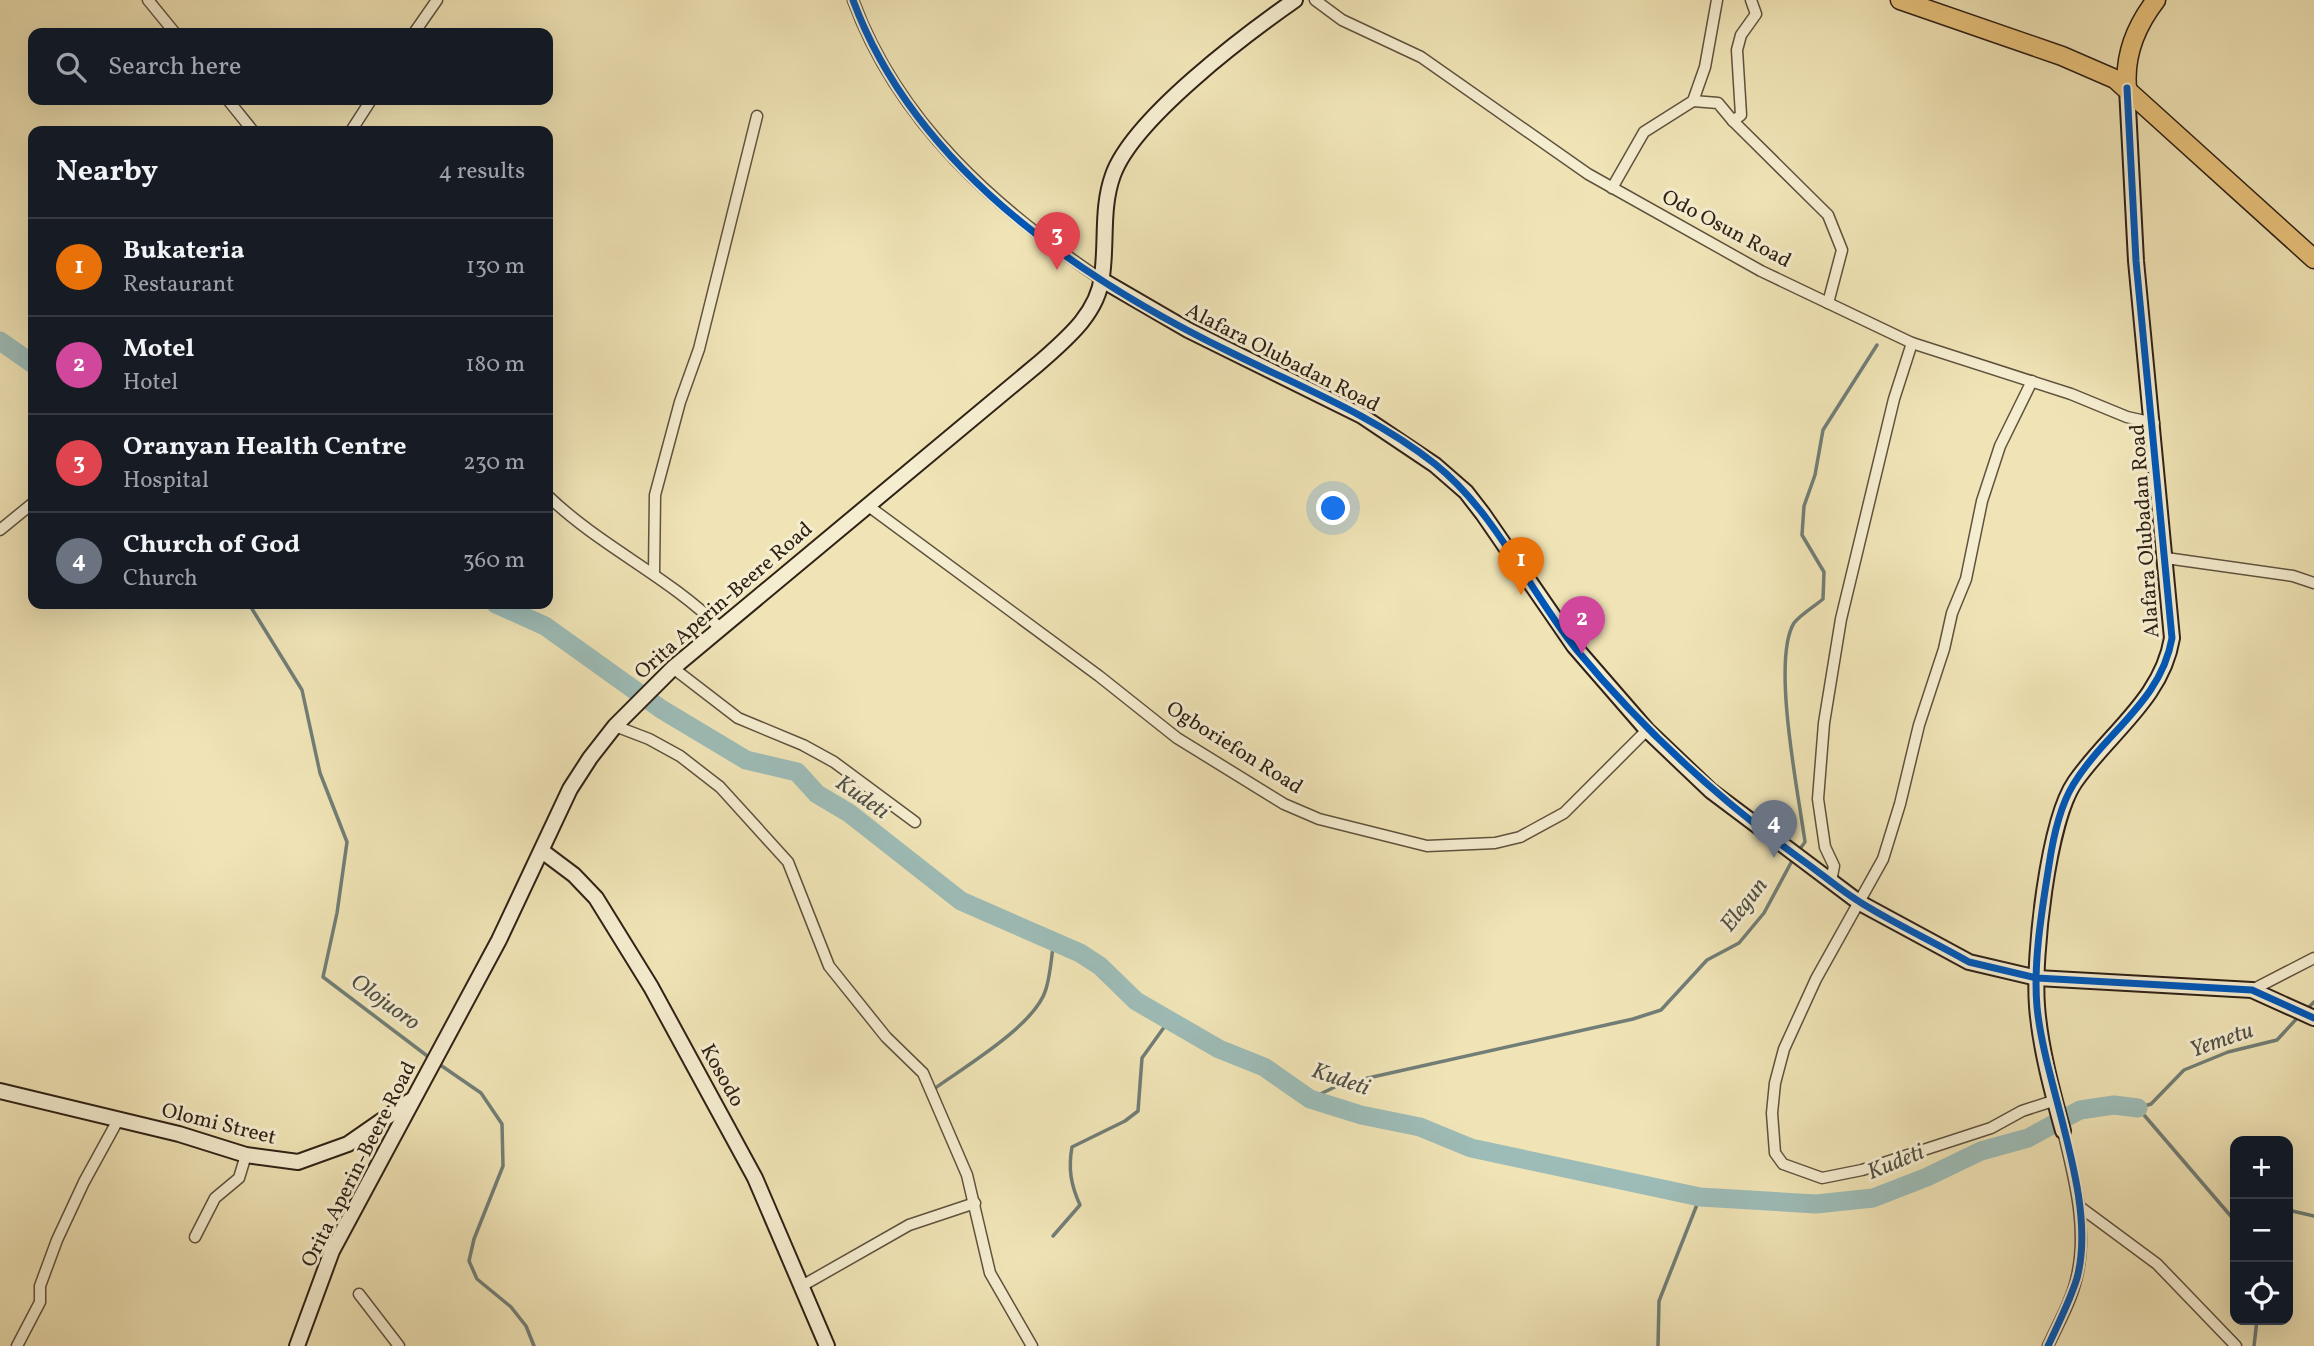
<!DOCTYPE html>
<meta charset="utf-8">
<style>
body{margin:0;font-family:Vollkorn,serif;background:#242831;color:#f1f3f6}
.controls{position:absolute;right:21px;bottom:21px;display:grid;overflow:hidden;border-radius:14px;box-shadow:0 7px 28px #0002}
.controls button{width:63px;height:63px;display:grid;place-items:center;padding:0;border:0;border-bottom:2px solid #363941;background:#171b24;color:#f1f3f6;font:35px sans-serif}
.you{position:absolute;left:1334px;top:509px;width:24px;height:24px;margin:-18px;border:5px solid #fff;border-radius:50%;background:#1a73e8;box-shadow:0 0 0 10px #1a73e833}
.badge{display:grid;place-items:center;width:46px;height:46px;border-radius:50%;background:#db2777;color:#fff;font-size:23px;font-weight:700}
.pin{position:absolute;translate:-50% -58px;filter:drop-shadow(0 2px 4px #0008)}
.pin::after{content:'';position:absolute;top:37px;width:24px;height:21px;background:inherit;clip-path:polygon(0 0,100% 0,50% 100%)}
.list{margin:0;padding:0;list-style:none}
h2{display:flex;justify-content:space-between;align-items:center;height:91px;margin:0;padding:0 28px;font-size:30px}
h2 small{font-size:23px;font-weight:400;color:#9ea1a6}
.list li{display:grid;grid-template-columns:46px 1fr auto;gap:21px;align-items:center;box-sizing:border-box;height:98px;padding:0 28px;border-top:2px solid #363941}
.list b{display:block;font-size:26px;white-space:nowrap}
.list p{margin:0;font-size:23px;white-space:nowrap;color:#9ea1a6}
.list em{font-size:23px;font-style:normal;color:#9ea1a6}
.icon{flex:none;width:38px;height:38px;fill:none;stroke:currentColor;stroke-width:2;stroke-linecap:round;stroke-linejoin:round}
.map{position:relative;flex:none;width:2314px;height:1346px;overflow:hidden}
.search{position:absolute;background:#171b24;box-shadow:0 7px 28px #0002;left:28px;top:28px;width:525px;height:77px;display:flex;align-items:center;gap:18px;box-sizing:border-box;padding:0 24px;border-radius:14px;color:#9ea1a6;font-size:26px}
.panel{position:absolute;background:#171b24;box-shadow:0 7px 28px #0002;left:28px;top:126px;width:525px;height:483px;border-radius:14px}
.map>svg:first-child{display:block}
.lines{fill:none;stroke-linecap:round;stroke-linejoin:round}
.stream{stroke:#717e77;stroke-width:3.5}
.river{stroke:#9dbcb7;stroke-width:19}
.street-casing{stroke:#5f523e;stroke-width:13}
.secondary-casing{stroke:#2f2116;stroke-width:18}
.highway-casing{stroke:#2f2116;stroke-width:21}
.street{stroke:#f5edd0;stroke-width:10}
.secondary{stroke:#f5edd0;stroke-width:14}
.highway{stroke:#e8c27b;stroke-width:18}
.cycleway-casing{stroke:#f5edd0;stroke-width:11}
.cycleway{stroke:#0057b8;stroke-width:7}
.labels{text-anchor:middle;stroke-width:6;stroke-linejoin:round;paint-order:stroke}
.street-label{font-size:21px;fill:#2f2116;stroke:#f5edd0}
.water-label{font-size:23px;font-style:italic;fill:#505046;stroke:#f5edd0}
</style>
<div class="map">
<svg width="2314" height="1346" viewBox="0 0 2314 1346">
<rect width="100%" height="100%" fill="#f0e4b6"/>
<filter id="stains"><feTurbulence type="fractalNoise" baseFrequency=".00286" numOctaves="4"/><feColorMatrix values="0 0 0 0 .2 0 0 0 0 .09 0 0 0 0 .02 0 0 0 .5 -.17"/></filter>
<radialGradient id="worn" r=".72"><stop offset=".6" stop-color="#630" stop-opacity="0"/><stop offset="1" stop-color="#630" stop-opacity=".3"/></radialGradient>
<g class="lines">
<g class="stream">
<path d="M29,363l4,5"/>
<path d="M249,604l53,86 18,83 27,69 -10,71 -14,64 107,81"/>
<path d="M1797,853l8,-11c-6,-45 -34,-182 -11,-219 6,-8 21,-17 29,-24l1,-27 -22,-37 2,-29 11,-31 8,-45 54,-85"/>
<path d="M2306,1010l8,-8"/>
<path d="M436,1062l45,31 21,31 1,42 -29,73 -5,22 8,18 34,28 15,19 8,20"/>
<path d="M934,1089c30,-22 102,-64 112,-100 5,-17 5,-31 8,-48"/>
<path d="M1310,1099l31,-15 292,-65 28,-9 46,-50 32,-17 25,-30 29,-54"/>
<path d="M2288,1210l26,6"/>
<path d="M2235,1221l-97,-113 13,-4 33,-34 44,-18 49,-12 23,-25"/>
<path d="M1053,1236l27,-31c-9,-20 -12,-36 -8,-58l53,-26 13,-10 4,-53 28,-39"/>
<path d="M1658,1346l1,-45 41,-104"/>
<path d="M2254,1346l3,-26"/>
</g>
<g class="river">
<path d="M0,341l33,23"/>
<path d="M496,604l49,22 116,83 85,51 51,12 20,22 32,19 112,88 119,52 20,13 36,35 83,48 45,18 46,32 51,16 59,12 51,21 229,49 116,7 57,-6 54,-21 54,-26 47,-13 52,-28 34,-5 24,3"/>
</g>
<defs>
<g id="street">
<path d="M148,0l27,33"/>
<path d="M853,0c45,123 143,209 249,280"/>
<path d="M1315,0l27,20 79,37 167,117 173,97 151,72 159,51 56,23 27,6"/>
<path d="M1751,0l5,14 -15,21 -4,15 4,65 -8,6 95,94 14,35 -14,53"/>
<path d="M414,33l23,-33"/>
<path d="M228,100l25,31"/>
<path d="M1693,101l25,2 15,18"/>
<path d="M351,131l20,-31"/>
<path d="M1612,188l32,-56 49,-31 12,-34 12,-67"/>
<path d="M2032,381l-32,65 -18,55 -16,78 -14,34 -8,36 -25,76 -19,79 -17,55 -67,120 -32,70 -9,34 -3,30 3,40 8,11 39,14 40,-8 129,-42 31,-17 34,-11"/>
<path d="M548,496c53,51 120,80 172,132"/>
<path d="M867,505l232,171 78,62 107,66 35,15 108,27 68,-3 25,-6 44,-24 83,-83"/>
<path d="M0,530l33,-27"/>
<path d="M2166,558l127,18 21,7"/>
<path d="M654,573l1,-78 25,-93 19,-53 58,-233"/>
<path d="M673,668l65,50 65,27 31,17 81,60"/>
<path d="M615,726l34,13 31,17 40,31 68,75 41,104 57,71 37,36 44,102 23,98 42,73"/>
<path d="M1831,881l3,-15 -9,-19 -7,-48 6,-76 17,-104 53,-220 18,-56"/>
<path d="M2252,990l62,-32"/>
<path d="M2080,1207l77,57 79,82"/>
<path d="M195,1237l20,-39 24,-20 7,-23"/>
<path d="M800,1287l109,-62 66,-22"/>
<path d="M359,1294l40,52"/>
<path d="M17,1346l23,-44v-16l17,-46 27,-58 34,-62"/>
<path d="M2048,1346c10,-22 24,-46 29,-70 11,-48 -3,-99 -14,-145"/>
</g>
<g id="secondary">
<path d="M1102,280l86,50 174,86 73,49 31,27 17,22 91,132 73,84 64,61 149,112 109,59 68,16 215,12 62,28"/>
<path d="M542,851l32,24 22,23 55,89 104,191 72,168"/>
<path d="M0,1091l179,43 67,21 52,7 50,-18 62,-43"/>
<path d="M2063,1131c-11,-40 -23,-84 -26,-125 -4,-50 11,-185 38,-224 34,-49 87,-83 97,-144l-36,-377 -9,-173"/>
<path d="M297,1346l35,-95 167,-311 71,-151 20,-31 25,-32 58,-58 365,-304c27,-24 60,-50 64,-88 5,-34 -1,-68 11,-101 20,-56 132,-140 182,-175"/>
</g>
<g id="highway">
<path d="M1900,0l162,56 53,23 199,180"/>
<path d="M2127,88c-3,-33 9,-62 29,-88"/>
</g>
</defs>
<use href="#street" class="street-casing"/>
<use href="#secondary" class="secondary-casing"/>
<use href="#highway" class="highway-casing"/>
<use href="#street" class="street"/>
<use href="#secondary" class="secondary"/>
<use href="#highway" class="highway"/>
<defs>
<g id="cycleway">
<path d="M853,0c61,166 225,278 377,352 70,35 143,63 205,112 61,49 93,125 141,185 67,81 141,149 226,211 20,14 39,31 61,44 34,21 71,38 106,58l68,16 215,12 62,28"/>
<path d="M2048,1346c10,-22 22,-45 29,-68 21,-78 -32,-190 -40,-271 -4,-45 5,-97 12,-142 4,-27 10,-57 24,-80 32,-53 88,-83 99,-147l-36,-377 -9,-173"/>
</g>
</defs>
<use href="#cycleway" class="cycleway-casing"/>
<use href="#cycleway" class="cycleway"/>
</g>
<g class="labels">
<g class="street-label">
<text transform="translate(1727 228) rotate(28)" y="7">Odo Osun Road</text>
<text transform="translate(1283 357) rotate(27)" y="7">Alafara Olubadan Road</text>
<text transform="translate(2144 531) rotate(-94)" y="7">Alafara Olubadan Road</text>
<text transform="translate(723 600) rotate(-41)" y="7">Orita Aperin-Beere Road</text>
<text transform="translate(1235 747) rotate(32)" y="7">Ogboriefon Road</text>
<text transform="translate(723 1075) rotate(61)" y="7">Kosodo</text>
<text transform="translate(219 1123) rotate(14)" y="7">Olomi Street</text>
<text transform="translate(358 1164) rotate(-63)" y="7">Orita Aperin-Beere Road</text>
</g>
<g class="water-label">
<text transform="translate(863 796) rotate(35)" y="8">Kudeti</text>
<text transform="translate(1743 904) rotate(-52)" y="8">Elegun</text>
<text transform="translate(386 1001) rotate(36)" y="8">Olojuoro</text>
<text transform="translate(2221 1039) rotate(-19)" y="8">Yemetu</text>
<text transform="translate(1341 1078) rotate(19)" y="8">Kudeti</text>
<text transform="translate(1895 1161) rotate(-22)" y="8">Kudeti</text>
</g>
</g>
<rect width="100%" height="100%" filter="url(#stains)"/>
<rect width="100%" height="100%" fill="url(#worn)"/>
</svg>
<div class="controls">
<button>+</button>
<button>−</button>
<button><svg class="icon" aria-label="locate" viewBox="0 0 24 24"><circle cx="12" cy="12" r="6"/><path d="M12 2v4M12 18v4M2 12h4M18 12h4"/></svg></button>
</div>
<div class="you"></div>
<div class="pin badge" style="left:1521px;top:595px;background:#e8710a">1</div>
<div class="pin badge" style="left:1582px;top:654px;background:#d1479c">2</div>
<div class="pin badge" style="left:1057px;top:270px;background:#e0444e">3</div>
<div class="pin badge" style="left:1774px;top:858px;background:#6b7280">4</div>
<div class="search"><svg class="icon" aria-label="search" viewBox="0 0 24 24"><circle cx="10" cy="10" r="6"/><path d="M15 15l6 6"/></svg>Search here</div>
<section class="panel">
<h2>Nearby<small>4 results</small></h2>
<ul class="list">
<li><span class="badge" style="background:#e8710a">1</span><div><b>Bukateria</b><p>Restaurant</p></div><em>130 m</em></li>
<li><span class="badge" style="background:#d1479c">2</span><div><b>Motel</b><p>Hotel</p></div><em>180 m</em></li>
<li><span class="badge" style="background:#e0444e">3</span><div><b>Oranyan Health Centre</b><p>Hospital</p></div><em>230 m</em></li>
<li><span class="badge" style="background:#6b7280">4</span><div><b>Church of God</b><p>Church</p></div><em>360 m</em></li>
</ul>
</section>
</div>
